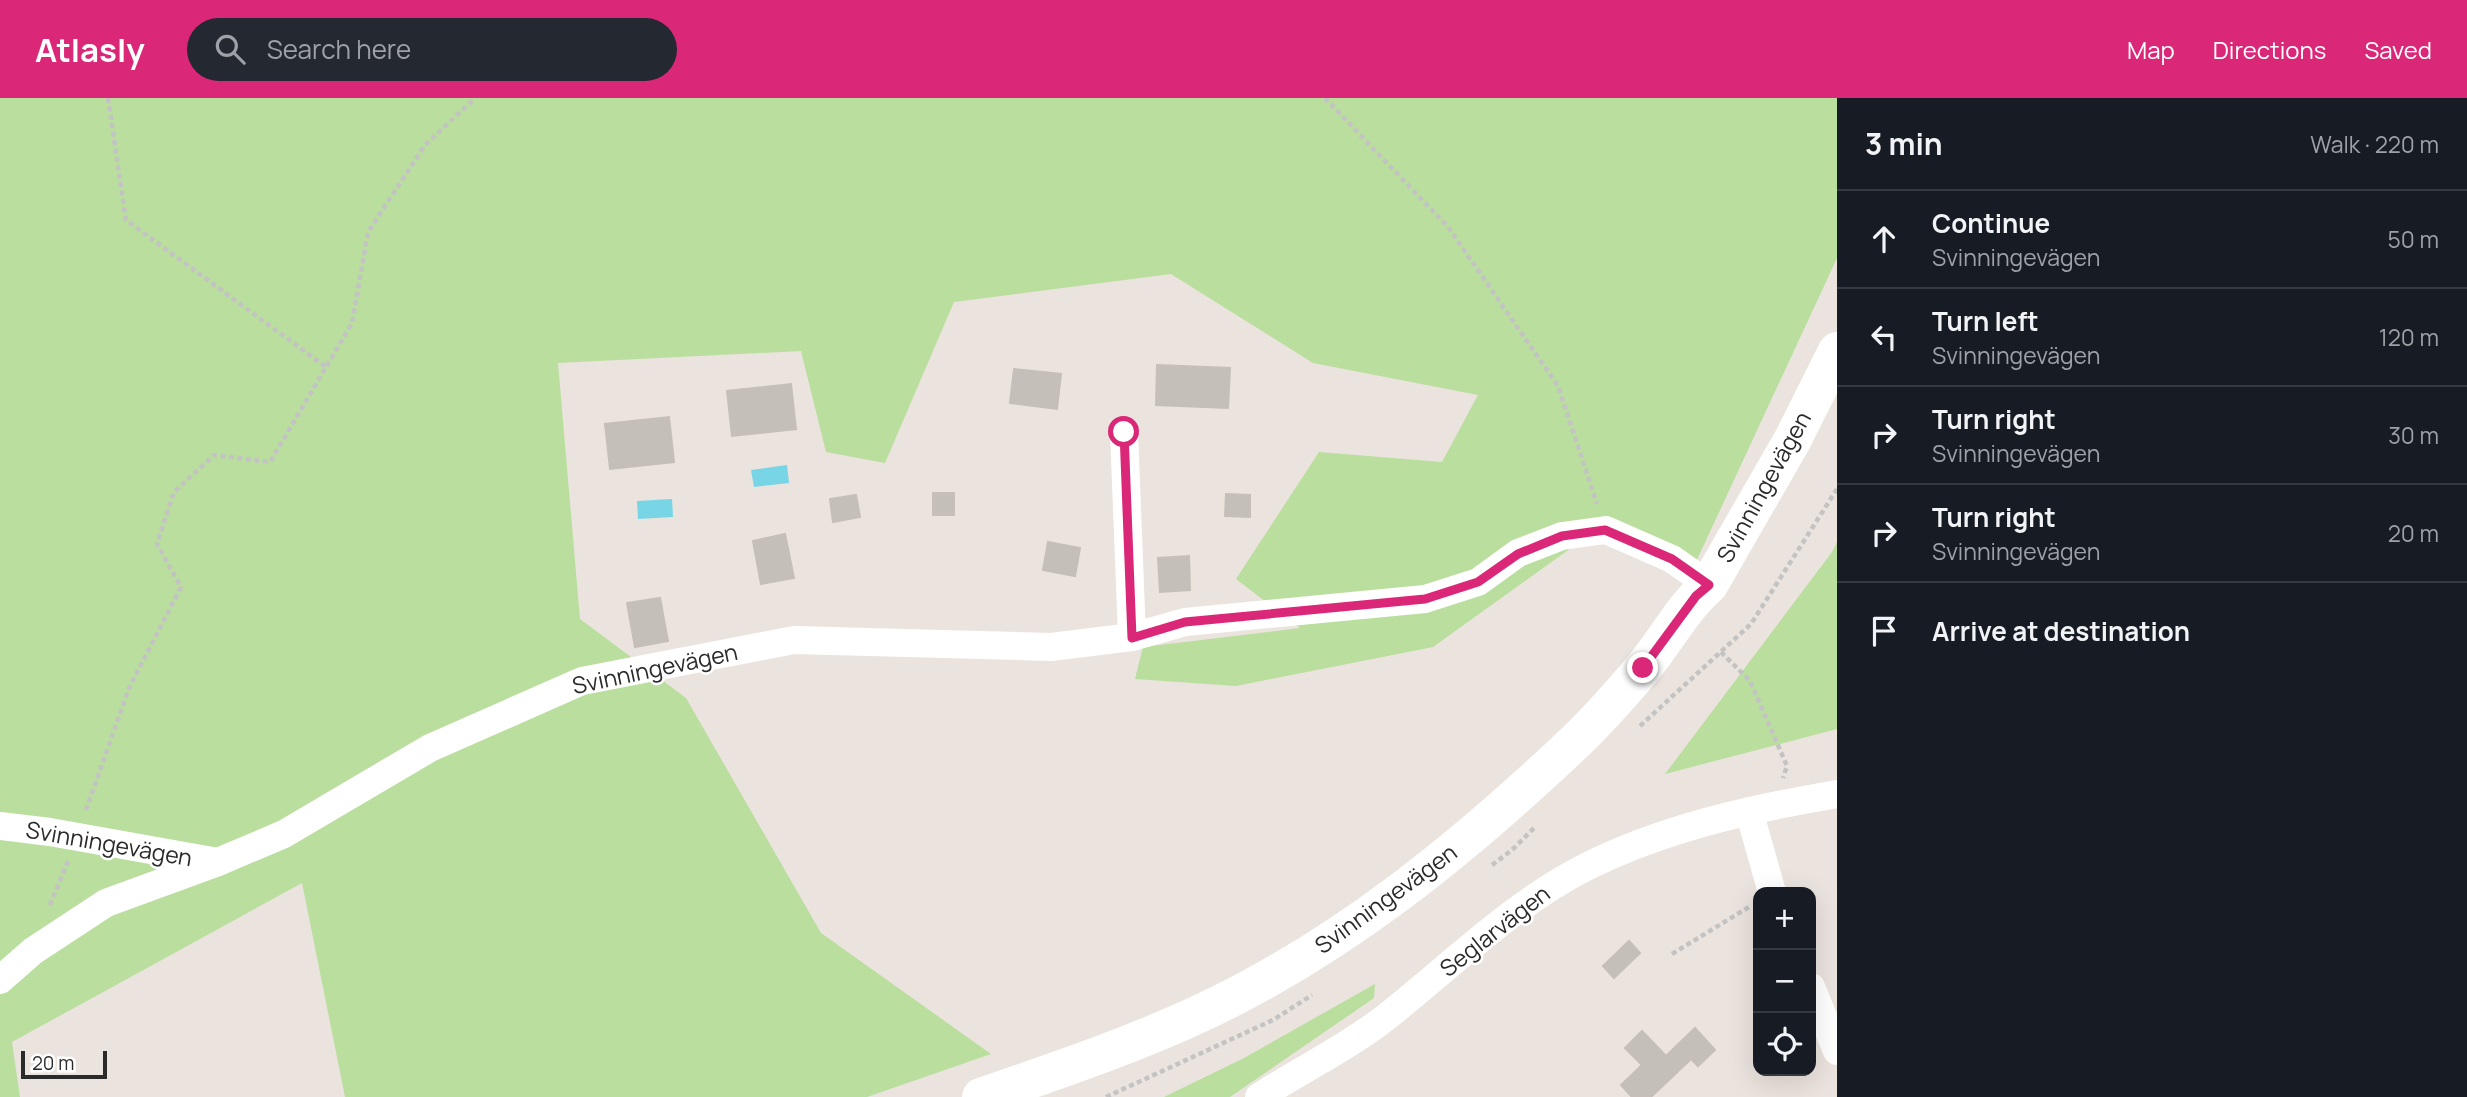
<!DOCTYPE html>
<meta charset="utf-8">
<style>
body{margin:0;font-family:Manrope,sans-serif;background:#242831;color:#f1f3f6}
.controls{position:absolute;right:21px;bottom:21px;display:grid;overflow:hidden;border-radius:14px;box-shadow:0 7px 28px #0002}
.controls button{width:63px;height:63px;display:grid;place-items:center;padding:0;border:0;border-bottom:2px solid #363941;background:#171b24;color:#f1f3f6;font:35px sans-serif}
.scale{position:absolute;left:21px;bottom:18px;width:86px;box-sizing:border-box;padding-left:7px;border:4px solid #2a2a2a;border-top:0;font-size:19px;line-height:24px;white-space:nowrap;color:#2a2a2a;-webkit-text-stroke:5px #fff;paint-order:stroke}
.stop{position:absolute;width:21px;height:21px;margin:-16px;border:5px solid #db2777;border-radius:50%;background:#fff}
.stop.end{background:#db2777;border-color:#fff;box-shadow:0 2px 7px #0008}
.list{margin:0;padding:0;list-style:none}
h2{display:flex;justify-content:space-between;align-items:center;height:91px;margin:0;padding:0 28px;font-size:30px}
h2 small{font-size:23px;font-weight:400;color:#9ea1a6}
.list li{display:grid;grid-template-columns:46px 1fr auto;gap:21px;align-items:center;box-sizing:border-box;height:98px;padding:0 28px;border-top:2px solid #363941}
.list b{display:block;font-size:26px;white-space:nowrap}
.list p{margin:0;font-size:23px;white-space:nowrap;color:#9ea1a6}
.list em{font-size:23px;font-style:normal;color:#9ea1a6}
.icon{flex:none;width:38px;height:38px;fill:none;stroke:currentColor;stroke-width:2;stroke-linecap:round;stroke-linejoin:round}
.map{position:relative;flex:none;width:1837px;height:999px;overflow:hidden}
header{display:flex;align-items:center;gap:42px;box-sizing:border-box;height:98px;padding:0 35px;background:#db2777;color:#fff}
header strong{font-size:33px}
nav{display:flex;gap:38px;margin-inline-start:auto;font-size:24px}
.search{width:490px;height:63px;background:#242831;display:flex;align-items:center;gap:18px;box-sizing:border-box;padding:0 24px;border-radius:38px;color:#9ea1a6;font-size:26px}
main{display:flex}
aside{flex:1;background:#171b24}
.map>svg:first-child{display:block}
.green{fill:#bade9d}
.water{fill:#77d5e6}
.building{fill:#c4bfb8;stroke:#c6bfb7;stroke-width:2}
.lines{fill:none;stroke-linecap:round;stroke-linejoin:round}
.path{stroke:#c3c3c3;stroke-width:4.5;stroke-dasharray:5 3.5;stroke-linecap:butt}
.street{stroke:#fff;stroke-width:28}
.secondary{stroke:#fff;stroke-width:38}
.route{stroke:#db2777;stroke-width:9}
.labels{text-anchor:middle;stroke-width:5;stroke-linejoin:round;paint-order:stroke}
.street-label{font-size:23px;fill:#2a2a2a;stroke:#fff}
</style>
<header>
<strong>Atlasly</strong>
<div class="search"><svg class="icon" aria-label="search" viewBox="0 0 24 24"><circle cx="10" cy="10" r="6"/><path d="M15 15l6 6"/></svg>Search here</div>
<nav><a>Map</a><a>Directions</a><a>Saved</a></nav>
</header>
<main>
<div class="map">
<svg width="1837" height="999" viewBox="0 0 1837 999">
<rect width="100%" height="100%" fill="#ebe3dd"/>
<g class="green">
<path d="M0,0h1837v160l-142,306 -110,-26 -152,109 -197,39 -101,-7 8,-32 157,-19 -64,-49 83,-127 123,10 36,-67 -165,-32 -142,-89 -217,28 -69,161 -59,-11 -25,-101 -243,12 22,256 106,79 135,235 170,121 -124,43h-522l-43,-214 -290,159 8,55h-20z"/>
<path d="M1837,444v187l-172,45 167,-222z"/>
<path d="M1375,886l-1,14 -144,99h-66l80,-39z"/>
</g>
<g class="water">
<path d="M787,367l2,18 -35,4 -3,-17z"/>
<path d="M672,401l1,18 -35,2 -1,-18z"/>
</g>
<g class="building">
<path d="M1157,267l73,3 -2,40 -72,-3z"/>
<path d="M1014,271l47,5 -4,35 -47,-6z"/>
<path d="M791,286l5,45 -64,7 -5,-45z"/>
<path d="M669,319l5,45 -64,7 -5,-45z"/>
<rect x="933" y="395" width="21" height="22"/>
<path d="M1226,396l24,1v22l-25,-1z"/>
<path d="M856,397l4,22 -27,5 -3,-23z"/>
<path d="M785,436l9,44 -33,6 -8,-43z"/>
<path d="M1048,444l32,6 -5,28 -32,-6z"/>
<path d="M1189,458l1,34 -30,2 -2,-34z"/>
<path d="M660,500l8,43 -33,6 -8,-44z"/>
<path d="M1629,843l11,12 -26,25 -11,-12z"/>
<path d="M1695,930l20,22 -17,16 -7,-7 -40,38h-19l-11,-12 21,-20 -17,-17 17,-17 24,25z"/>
</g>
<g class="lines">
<g class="path">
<path d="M108,0l18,122 200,147"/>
<path d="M1325,0l123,129 110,159 39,118"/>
<path d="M1721,554l29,29 37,85 -4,12"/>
<path d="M1640,628l111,-102 86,-135"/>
<path d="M86,712l43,-122 52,-101 -24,-43 17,-52 40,-37 56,7 82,-139 16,-91 57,-87 50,-47"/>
<path d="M1492,767l20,-15 23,-23"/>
<path d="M50,807l18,-44"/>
<path d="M1672,856l77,-47"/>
<path d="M1106,999l167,-77 39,-25"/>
</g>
<g class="street">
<path d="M1124,334l8,205"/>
<path d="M1749,713l23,81"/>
<path d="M0,728l50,6 168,30 -112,41 -73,48 -33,29"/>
<path d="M218,764l66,-28 146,-86 152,-67 212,-41 257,7 81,-10 53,-15 240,-23 53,-17 40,-29 44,-17 44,-6 66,29 37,26"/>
<path d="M1811,889l26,64"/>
<path d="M1259,999c40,-26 89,-50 126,-79 65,-51 125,-112 199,-150 79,-40 166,-59 253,-74"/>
</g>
<path class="secondary" d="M981,999c74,-26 147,-50 218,-83 142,-66 263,-165 376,-272 24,-23 47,-49 68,-74 23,-27 39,-60 66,-83l84,-146 44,-88"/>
</g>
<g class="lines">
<path class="route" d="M1124,334l8,206 53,-16 240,-23 53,-17 40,-28 44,-18 43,-6 67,29 37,26 -13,11 -53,72"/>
</g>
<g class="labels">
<g class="street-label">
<text transform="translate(1764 389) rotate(-61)" y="8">Svinningevägen</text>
<text transform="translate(655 571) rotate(-12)" y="8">Svinningevägen</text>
<text transform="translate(109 746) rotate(10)" y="8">Svinningevägen</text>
<text transform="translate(1386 801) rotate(-36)" y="8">Svinningevägen</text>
<text transform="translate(1495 833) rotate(-38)" y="8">Seglarvägen</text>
</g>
</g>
</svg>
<div class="controls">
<button>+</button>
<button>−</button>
<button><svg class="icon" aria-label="locate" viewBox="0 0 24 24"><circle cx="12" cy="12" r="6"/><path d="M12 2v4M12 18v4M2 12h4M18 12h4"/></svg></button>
</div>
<div class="scale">20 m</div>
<div class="stop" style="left:1124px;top:334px"></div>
<div class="stop end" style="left:1643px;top:570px"></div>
</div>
<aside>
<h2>3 min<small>Walk · 220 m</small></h2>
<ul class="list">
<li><svg class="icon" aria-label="ahead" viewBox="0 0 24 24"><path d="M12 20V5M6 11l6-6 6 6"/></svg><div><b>Continue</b><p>Svinningevägen</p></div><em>50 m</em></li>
<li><svg class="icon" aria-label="left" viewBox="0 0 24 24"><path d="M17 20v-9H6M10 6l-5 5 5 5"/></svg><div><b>Turn left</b><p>Svinningevägen</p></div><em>120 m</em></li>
<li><svg class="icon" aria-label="right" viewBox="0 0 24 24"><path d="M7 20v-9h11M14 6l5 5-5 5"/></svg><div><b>Turn right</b><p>Svinningevägen</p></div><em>30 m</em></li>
<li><svg class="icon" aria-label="right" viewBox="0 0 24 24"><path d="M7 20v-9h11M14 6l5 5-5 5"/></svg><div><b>Turn right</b><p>Svinningevägen</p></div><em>20 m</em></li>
<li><svg class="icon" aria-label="arrive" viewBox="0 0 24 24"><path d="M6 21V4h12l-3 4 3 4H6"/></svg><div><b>Arrive at destination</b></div></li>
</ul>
</aside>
</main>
